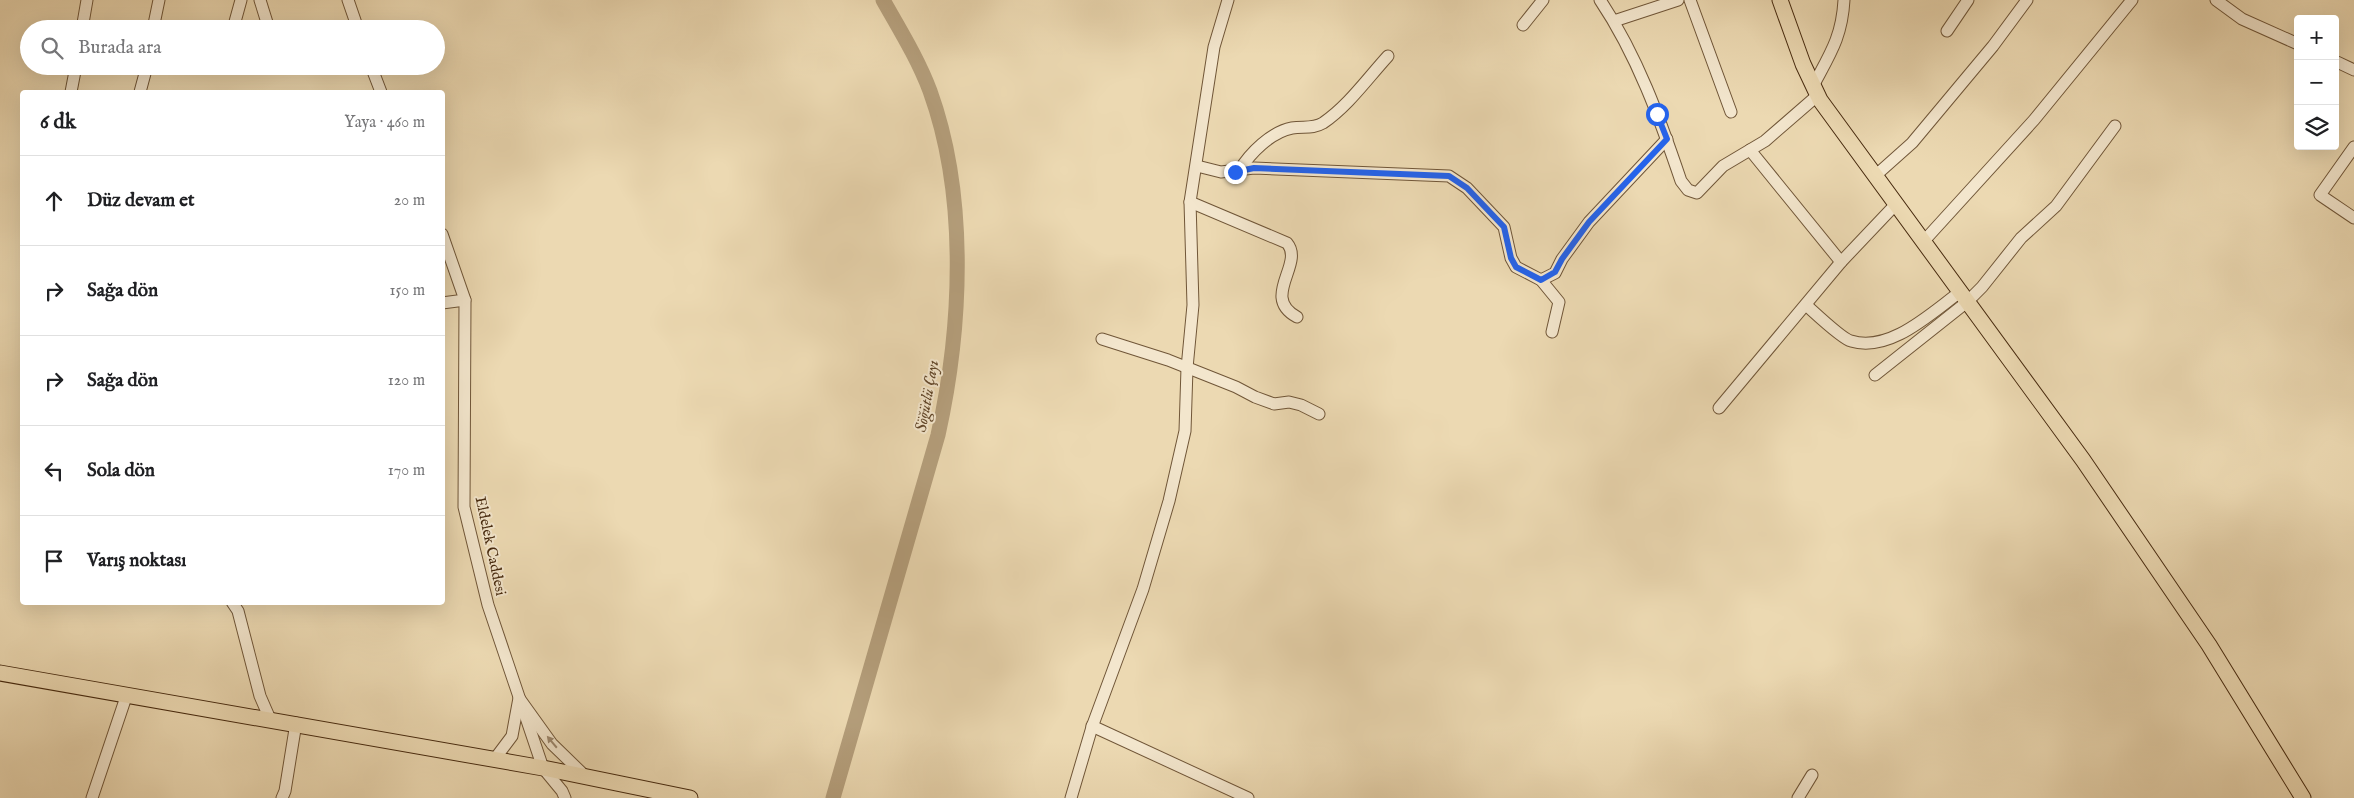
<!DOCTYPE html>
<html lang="tr">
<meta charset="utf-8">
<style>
body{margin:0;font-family:"IM FELL English",serif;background:#f2f2f2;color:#202124}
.controls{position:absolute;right:15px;top:15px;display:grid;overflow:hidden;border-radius:5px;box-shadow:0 5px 20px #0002}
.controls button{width:45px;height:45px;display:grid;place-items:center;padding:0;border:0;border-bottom:1px solid #e0e0e0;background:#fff;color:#202124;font:25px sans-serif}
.stop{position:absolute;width:15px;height:15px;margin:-11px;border:4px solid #2563eb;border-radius:50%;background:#fff}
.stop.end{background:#2563eb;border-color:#fff;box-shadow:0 1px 5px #0008}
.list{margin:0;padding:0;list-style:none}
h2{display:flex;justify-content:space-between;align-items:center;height:65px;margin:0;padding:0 20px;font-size:21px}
h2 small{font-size:16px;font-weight:400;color:#757577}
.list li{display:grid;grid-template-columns:32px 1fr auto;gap:15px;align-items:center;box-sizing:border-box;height:90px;padding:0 20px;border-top:1px solid #e0e0e0}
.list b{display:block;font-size:19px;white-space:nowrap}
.list em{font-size:16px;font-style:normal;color:#757577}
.icon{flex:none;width:28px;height:28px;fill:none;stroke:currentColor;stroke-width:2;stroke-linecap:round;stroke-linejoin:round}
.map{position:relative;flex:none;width:2354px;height:798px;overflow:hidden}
.search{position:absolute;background:#fff;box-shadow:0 5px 20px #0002;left:20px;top:20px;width:425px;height:55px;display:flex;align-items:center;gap:12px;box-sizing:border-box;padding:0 18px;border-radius:28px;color:#757577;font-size:19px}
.panel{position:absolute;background:#fff;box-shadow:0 5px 20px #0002;left:20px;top:90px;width:425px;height:515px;border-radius:5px}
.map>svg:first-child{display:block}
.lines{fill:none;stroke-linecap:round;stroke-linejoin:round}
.river{stroke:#b49e7b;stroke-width:15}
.minor-casing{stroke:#705638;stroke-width:13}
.major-casing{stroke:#472a0f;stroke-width:17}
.minor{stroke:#f3e6cd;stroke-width:11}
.major{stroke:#ecd9b2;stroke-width:15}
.oneway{fill:#9d886e}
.route{stroke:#2563eb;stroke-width:6}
.labels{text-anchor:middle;stroke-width:4;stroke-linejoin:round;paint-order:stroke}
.street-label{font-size:15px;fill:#472a0f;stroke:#f3e6cd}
.water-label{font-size:16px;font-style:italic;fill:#62472a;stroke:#f3e6cd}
</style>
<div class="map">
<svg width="2354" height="798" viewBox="0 0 2354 798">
<rect width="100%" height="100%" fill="#ecd9b2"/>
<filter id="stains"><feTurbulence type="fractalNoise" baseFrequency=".004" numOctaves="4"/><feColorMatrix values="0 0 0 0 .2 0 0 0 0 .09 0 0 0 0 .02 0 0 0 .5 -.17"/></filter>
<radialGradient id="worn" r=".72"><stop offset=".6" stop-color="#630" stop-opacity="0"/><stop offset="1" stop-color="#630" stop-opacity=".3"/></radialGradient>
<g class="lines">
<path class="river" d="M833,798l105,-363c24,-108 30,-239 -8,-344 -12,-32 -30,-61 -47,-91"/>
<defs>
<g id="minor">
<path d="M260,0l9,29"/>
<path d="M348,0l10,29"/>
<path d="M1600,0c37,55 60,119 81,181l7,9 9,3 26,-27 42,-25 53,-46"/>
<path d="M1690,0l41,112"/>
<path d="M2216,0l26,19 56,25"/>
<path d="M1614,21l64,-21"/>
<path d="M1523,25l20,-25"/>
<path d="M82,29l5,-29"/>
<path d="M153,29l6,-29"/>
<path d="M233,29l8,-29"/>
<path d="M1947,31l21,-31"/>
<path d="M2335,61l19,9"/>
<path d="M371,66l10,26"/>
<path d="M1813,86c17,-32 29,-49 31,-86"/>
<path d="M71,92l5,-26"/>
<path d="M140,92l7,-26"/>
<path d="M2354,147l-34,48 34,23"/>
<path d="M1750,150l91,112"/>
<path d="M1197,166l24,6 33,-4 195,8 18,12 37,39 7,31 5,9 25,13 18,22 -7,30"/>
<path d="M1239,171c11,-18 32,-39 53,-43 11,-2 21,1 31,-5 25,-17 44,-44 65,-67"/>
<path d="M1875,176l37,-33 81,-97 34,-46"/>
<path d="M1190,202l97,41c18,21 -27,54 10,74"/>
<path d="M442,234l23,66 -1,207 24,98 55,163 19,23 3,7"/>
<path d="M1923,242l111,-122 98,-120"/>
<path d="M1541,280l14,-7 7,-14 27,-37 78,-83"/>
<path d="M442,303l23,-3"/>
<path d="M1806,305c8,7 36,34 45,36 39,12 80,-28 109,-49"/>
<path d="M1102,339l66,21 68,27 19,10 19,7 15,-2 12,3 18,9"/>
<path d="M1875,375l92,-73 15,-15 39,-49 35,-32 59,-80"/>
<path d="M1719,408l122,-146 55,-58"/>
<path d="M232,602l6,9 22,85 10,23"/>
<path d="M1092,726l156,72"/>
<path d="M494,760l18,-24 7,-38 33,46 34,33"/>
<path d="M92,798l35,-104"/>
<path d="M282,798l3,-7 11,-68"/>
<path d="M1071,798l21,-71 51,-138 26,-88 16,-70 2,-63 6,-63 -3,-103 24,-155 14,-47"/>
<path d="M1798,798l14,-23"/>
</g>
<g id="major">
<path d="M1780,0l23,64 17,36 263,360 126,185 94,153"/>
<path d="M0,673l543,95 147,30"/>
</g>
</defs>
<use href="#minor" class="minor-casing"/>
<use href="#major" class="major-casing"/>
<use href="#minor" class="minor"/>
<use href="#major" class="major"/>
</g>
<defs><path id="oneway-solid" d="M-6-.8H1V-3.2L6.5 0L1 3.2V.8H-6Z" transform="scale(1.25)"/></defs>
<use class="oneway" href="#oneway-solid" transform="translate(552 742) rotate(-130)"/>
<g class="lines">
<path class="route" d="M1235,172l19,-4 195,8 18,12 37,39 7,31 5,9 25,13 14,-8 7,-13 27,-37 78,-83 -10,-25"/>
</g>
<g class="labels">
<g class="street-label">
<text transform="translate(491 546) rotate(78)" y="5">Eldelek Caddesi</text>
</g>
<g class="water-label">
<text transform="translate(926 396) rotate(-80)" y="6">Söğütlü Çayı</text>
</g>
</g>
<rect width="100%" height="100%" filter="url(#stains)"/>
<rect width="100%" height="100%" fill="url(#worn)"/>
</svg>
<div class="controls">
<button>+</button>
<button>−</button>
<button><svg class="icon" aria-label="layers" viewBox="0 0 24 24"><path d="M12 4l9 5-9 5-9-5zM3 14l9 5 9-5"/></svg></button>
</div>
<div class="stop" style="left:1657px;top:114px"></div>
<div class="stop end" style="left:1235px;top:172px"></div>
<div class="search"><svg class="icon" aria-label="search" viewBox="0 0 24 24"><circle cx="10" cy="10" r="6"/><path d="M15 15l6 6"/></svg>Burada ara</div>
<section class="panel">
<h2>6 dk<small>Yaya · 460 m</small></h2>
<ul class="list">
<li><svg class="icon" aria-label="ahead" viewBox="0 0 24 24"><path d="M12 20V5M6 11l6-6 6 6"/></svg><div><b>Düz devam et</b></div><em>20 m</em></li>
<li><svg class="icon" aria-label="right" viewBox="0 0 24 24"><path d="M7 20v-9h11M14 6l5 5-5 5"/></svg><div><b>Sağa dön</b></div><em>150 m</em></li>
<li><svg class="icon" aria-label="right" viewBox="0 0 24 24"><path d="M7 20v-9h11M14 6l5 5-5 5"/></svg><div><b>Sağa dön</b></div><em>120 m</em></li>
<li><svg class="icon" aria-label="left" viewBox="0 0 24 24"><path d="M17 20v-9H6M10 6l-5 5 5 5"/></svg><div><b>Sola dön</b></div><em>170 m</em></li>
<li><svg class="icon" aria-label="arrive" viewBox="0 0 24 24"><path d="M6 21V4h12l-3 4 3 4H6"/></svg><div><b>Varış noktası</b></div></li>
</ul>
</section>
</div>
